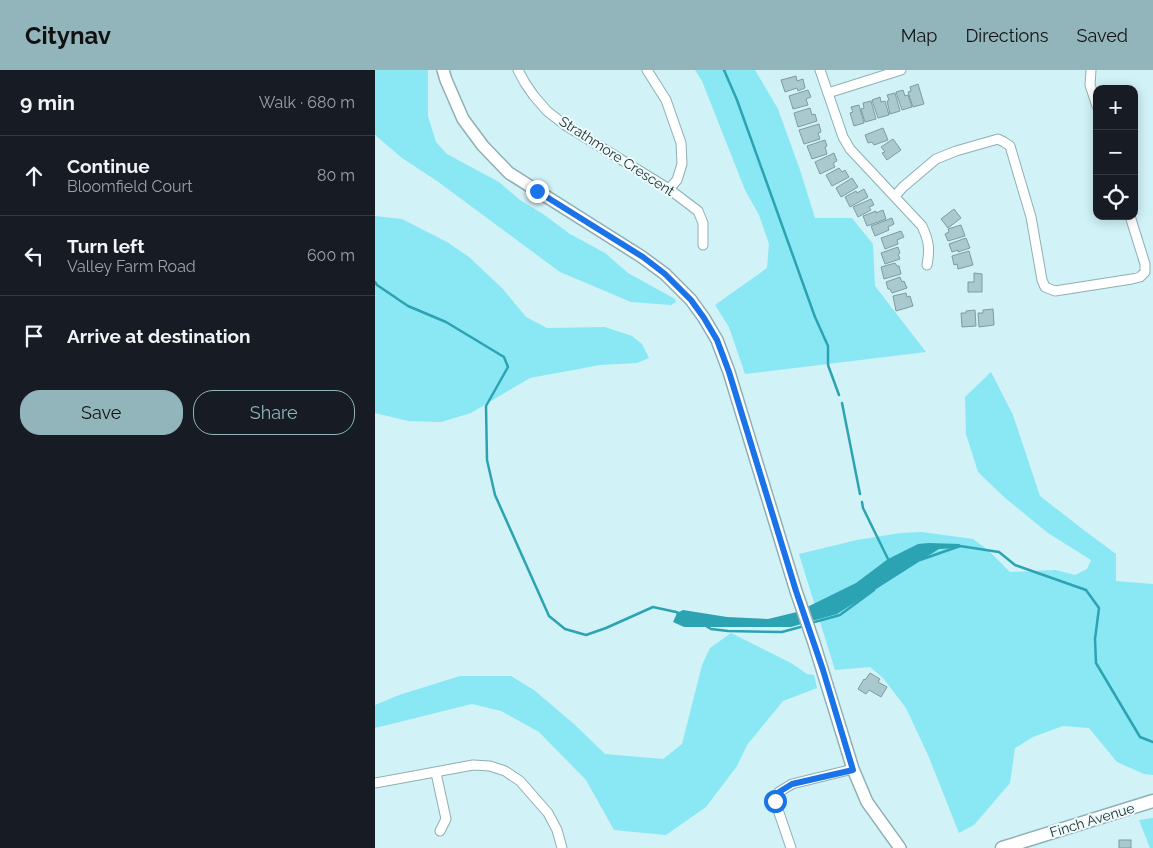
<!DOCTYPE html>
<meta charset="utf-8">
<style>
body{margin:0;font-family:Raleway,sans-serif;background:#20242c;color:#f1f3f6}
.controls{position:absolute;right:15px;top:15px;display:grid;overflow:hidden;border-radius:10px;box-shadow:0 2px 12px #0003}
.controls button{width:45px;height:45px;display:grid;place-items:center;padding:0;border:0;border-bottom:1px solid #363941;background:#171b24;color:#f1f3f6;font:25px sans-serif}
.stop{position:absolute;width:15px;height:15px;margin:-11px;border:4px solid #1a73e8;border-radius:50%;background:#fff}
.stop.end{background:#1a73e8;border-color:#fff;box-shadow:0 1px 5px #0008}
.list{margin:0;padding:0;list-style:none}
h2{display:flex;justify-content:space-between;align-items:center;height:65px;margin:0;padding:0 20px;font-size:21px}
h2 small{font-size:16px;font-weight:400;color:#9ea1a6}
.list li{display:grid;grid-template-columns:32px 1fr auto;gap:15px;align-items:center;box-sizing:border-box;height:80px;padding:0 20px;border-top:1px solid #363941}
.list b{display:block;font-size:19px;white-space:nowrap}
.list p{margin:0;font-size:16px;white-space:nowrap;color:#9ea1a6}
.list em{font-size:16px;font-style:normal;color:#9ea1a6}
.actions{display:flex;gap:10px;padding:15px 20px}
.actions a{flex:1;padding:11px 0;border:1px solid #92b4bb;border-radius:20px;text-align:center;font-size:18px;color:#92b4bb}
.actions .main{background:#92b4bb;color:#111}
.icon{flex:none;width:28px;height:28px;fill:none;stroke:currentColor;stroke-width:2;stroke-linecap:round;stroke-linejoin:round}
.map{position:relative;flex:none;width:778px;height:778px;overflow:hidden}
header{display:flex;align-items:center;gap:30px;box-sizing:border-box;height:70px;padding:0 25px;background:#92b4bb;color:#111}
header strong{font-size:24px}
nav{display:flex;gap:28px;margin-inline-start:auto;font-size:18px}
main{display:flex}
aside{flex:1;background:#171b24}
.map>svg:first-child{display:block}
.green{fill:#8ae7f4}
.water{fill:#2ca3b2}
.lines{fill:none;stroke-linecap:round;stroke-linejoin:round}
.stream{stroke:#2ca3b2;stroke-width:2.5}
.building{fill:#a9c9ce;stroke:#7d9ca0}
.minor-casing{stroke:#8fafb3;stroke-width:11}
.tertiary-casing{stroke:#8fafb3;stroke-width:14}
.secondary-casing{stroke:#8fafb3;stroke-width:15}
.minor{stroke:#fff;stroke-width:9}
.tertiary{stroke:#fff;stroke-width:11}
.secondary{stroke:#fff;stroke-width:12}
.route{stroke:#1a73e8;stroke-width:6}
.labels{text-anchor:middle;stroke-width:4;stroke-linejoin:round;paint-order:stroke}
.street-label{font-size:14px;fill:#1e2a2c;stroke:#eefbfd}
</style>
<header>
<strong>Citynav</strong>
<nav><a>Map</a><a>Directions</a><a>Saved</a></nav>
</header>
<main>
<aside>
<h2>9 min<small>Walk · 680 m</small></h2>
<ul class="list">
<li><svg class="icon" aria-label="ahead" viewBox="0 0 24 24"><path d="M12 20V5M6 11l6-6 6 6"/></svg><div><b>Continue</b><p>Bloomfield Court</p></div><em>80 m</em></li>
<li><svg class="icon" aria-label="left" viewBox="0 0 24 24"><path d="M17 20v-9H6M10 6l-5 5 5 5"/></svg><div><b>Turn left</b><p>Valley Farm Road</p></div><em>600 m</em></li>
<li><svg class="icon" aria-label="arrive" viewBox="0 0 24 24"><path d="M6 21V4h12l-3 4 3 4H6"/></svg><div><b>Arrive at destination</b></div></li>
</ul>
<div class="actions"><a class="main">Save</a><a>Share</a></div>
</aside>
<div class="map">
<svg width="778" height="778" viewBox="0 0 778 778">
<rect width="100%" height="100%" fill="#d1f2f7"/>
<g class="green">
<path d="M0,0h53v46l8,26 11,12 52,28 21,18 23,14 27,20 35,19 23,20 47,26 1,3 -5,3 -40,-3 -71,-30 -123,-91 -35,-23 -27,-23z"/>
<path d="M320,0h60l23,39 22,61 15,48h37l21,26 2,42 51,66 -181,22 -16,-47 -14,-22 52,-37 2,-24 -10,-29 -14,-25 -43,-109z"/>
<path d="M0,146l27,3 45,23 22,15 33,31 24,29 21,11 58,-1 27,9 10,8 7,14 -12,5 -37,2 -70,13 -59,35 -30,9 -33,-1 -33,-8z"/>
<path d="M616,302l22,43 27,81 45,35 31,23v27l37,3v191l-9,-1 -27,-12 -28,-34 -26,-2 -30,11 -18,11 -5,35 -36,42 -15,8 -31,-78 -22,-47 -23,-30 -13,-11 -35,3 -36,-116 58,-14 43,-7 22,-1 51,7 15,11 22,22 46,-2 19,5 12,-6 4,-9 -43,-27 -44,-36 -26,-25 -12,-38 -1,-37z"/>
<path d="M356,563l60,30 16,11 7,1 3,13 -34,13 -36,44 -10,21 -31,41 -40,28 -52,-5 -28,-50 -47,-48 -38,-21 -29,-7 -97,24v-23l24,-10 61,-19h51l23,14 40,34 31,30 58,5 19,-15 20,-79 8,-17z"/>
<path d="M778,748v30h-3l-11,-28z"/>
</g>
<path class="water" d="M554,473l31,1 -1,4 -20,1 -102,65 -46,13h-107l-11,-5 4,-9 6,-3 44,7 41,2 29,-7 59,-29 32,-24 30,-15z"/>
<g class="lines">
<g class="stream">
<path d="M349,0l13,30 78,217 13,29v19l11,30"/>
<path d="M0,212l2,3 31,21 38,16 58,35 4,10 -22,39 1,54 8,35 54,121 16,13 21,6 20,-7 47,-21 23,5 5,2"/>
<path d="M467,333l18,91"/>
<path d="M487,432l1,6 25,51"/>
<path d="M545,490l40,-14 39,6 16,13 71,25 13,18 -4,31 1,24 44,74 13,5"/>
<path d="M436,553l29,-8 34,-25"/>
<path d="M331,556l5,3 17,2 54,1 22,-6"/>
</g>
</g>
<g class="building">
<path d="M421,6l1,5 6,-2 2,9 -7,3 -1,-3 -12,4 -4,-12z"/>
<path d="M543,14l6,20 -11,3 -5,-15 3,-1 -1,-4z"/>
<path d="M433,20l3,7 -5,2 2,6 -15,4 -4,-13z"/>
<path d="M528,20l2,6 3,-1 4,12 -10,3 -6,-18z"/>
<path d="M520,23l5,18 -10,3 -3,-13 2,-1 -2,-5z"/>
<path d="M505,27l1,5 4,-1 4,14 -11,3 -6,-18z"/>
<path d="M496,31l5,18 -11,3 -4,-13 3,-1 -1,-5z"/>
<path d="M484,35l5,18 -10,3 -4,-13 3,-1 -2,-5z"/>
<path d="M435,38l2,7 3,-1 2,7 -19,6 -4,-14z"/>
<path d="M444,54l2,8 -3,1 2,6 -16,5 -5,-14z"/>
<path d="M508,58l5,12 -14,5 -2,-3 -4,1 -3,-8z"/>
<path d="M518,69l8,11 -14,10 -5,-7 3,-1 -4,-5z"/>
<path d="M450,70l2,6 -2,1 2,7 -15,5 -5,-13z"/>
<path d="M459,83l3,8 -4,2 2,4 -15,7 -5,-12z"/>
<path d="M464,98l3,4 3,-2 4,7 -17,9 -6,-11z"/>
<path d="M477,108l6,9 -17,10 -5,-9z"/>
<path d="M489,119l4,8 -18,10 -5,-10 11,-6 1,2z"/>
<path d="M496,129l3,6 -5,2 2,3 -13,7 -5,-10z"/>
<path d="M579,139l7,9 -13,10 -7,-9z"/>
<path d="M508,140l3,9 -19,7 -4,-10 13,-5v2z"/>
<path d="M517,148l2,6 -6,3 1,3 -14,6 -4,-10z"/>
<path d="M586,155l4,11 -17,5 -3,-7 4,-2 -1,-3z"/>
<path d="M526,161l3,6 -7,3 1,4 -13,5 -4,-11z"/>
<path d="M591,168l4,10 -12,4v-2l-6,2 -3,-8z"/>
<path d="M523,177l2,6 -2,1 2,5 -15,5 -4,-11z"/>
<path d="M594,181l4,14 -15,4 -1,-5 -3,1 -2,-9z"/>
<path d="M520,193l2,3h2l2,8 -17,5 -3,-12z"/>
<path d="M599,203l8,1v18h-14v-10h6z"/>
<path d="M525,207l2,5 2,-1 3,7 -15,5 -2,-4h-2l-2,-7z"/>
<path d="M531,223l1,4 3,-1 3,10 -17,5 -3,-15z"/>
<path d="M618,239l1,16 -15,2 -1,-14h5v-3z"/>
<path d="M600,240l1,16 -14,1 -1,-14h5v-2z"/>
<path d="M495,603l10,6 -2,3 9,5 -6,10 -12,-7 -3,4 -8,-5 6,-10 1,1z"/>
<rect x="744" y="770" width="12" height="8"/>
</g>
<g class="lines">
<defs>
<g id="minor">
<path d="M143,0l7,13 9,13 13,15 18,14 104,64 29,22 5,12v22"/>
<path d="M272,0l19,30 15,43 1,21 -5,16 -8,9"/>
<path d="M445,0l23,67 7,12 72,77c7,15 8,23 5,39"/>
<path d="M716,0l-1,15 7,21"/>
<path d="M453,23l73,-23"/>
<path d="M520,126l8,-9 33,-28 20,-8 42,-12 6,3 6,4 21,71 11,63 3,7 10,4 77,-12 8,-2 5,-5v-8l-15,-48"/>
<path d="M61,703l10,46 -6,12"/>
<path d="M0,713l98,-18 17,1 15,5 15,10 28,32 9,17 5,18"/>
<path d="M416,778l-16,-47 4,-9 13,-8 61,-15"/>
</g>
<path id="tertiary" d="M68,0l3,10 17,39 20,27 26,27 133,84 23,17 26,26 13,18 13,22 12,32 67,219 18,52 39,126 14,33 33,46"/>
<path id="secondary" d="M627,778l151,-47"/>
</defs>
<use href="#minor" class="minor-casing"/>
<use href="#tertiary" class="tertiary-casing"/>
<use href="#secondary" class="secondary-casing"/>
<use href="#minor" class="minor"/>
<use href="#tertiary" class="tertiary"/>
<use href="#secondary" class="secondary"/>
</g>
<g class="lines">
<path class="route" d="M162,121l106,66 22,17 26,26 13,18 13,22 12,32 67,219 27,79 30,100 -61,14 -13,8 -4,9"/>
</g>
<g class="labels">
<g class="street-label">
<text transform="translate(242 86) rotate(33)" y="5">Strathmore Crescent</text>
<text transform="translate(717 750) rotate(-17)" y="5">Finch Avenue</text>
</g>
</g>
</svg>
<div class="controls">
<button>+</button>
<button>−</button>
<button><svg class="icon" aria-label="locate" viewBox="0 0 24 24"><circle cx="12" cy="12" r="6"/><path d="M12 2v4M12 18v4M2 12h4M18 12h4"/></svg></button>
</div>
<div class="stop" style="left:400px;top:731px"></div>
<div class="stop end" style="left:162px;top:121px"></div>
</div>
</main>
